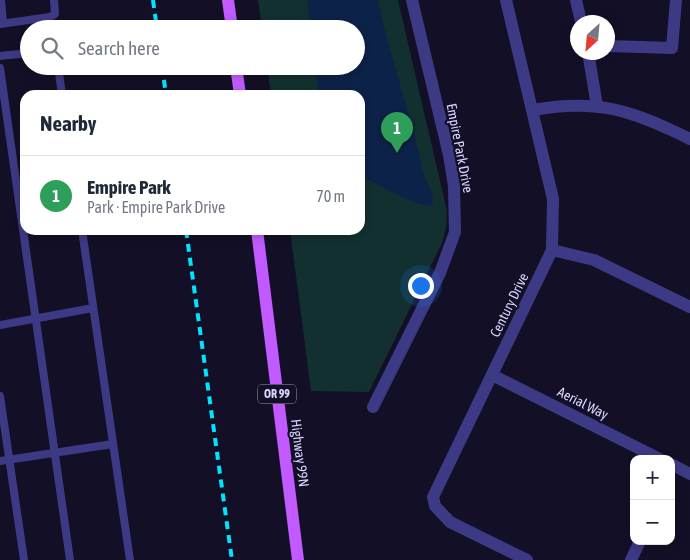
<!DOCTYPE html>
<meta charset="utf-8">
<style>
body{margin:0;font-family:"Asap Condensed",sans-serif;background:#f2f2f3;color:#1f2937}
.controls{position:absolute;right:15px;bottom:15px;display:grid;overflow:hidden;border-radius:10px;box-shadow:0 2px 8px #0003}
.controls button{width:45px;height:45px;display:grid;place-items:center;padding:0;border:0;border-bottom:1px solid #e0e1e3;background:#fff;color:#1f2937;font:25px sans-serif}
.compass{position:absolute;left:570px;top:15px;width:45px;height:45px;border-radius:50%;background:#fff;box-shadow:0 2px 8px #0003;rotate:206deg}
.you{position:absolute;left:420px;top:285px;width:18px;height:18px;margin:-12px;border:4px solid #fff;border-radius:50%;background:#1a73e8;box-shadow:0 0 0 8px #1a73e833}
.badge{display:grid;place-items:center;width:32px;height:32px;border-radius:50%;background:#b45309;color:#fff;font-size:16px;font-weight:700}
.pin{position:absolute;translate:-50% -41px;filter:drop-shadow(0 1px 2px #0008)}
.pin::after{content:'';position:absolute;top:26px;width:18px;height:15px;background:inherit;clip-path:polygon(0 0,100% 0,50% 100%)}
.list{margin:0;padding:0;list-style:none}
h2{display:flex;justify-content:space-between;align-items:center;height:65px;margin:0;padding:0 20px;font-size:21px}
h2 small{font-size:16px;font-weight:400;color:#747a83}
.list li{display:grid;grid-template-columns:32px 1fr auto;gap:15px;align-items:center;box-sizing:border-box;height:80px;padding:0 20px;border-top:1px solid #e0e1e3}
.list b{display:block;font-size:19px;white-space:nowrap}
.list p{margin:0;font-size:16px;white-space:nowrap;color:#747a83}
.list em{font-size:16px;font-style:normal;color:#747a83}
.icon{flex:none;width:28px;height:28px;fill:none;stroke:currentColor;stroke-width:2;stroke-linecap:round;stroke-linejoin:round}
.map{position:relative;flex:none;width:690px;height:560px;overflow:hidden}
.search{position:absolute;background:#fff;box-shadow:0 2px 8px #0003;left:20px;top:20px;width:345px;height:55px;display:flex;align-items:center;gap:12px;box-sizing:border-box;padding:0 18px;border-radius:28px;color:#747a83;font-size:19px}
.panel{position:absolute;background:#fff;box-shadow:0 2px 8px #0003;left:20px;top:90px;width:345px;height:145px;border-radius:15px}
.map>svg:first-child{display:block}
.green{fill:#12302f}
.water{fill:#0c2248}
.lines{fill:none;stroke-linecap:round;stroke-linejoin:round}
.lane{stroke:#3d3a85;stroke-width:8}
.street{stroke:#3d3a85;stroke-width:12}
.primary{stroke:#c25bff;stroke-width:12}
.rail{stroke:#00e5ff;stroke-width:4;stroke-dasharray:8 6;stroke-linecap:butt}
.labels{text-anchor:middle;stroke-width:4.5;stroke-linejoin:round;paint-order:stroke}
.shield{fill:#130f26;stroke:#9e99be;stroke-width:1}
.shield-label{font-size:12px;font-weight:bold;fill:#d9d4ff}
.street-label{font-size:14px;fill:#d9d4ff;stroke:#130f26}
</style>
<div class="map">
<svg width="690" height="560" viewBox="0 0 690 560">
<rect width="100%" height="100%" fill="#130f26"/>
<path class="green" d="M258,0h140l49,211 -1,17 -4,15 -73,149 -58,-1 -21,-161h70v-135h-89l-4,-29h89v-37h-94z"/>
<path class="water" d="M307,0h71c12,57 32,112 44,168 2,12 14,25 10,37 -13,4 -58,-23 -72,-30v-80h-41l-4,-29h41v-37h-45z"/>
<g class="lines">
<g class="lane">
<path d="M1,0l2,23"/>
<path d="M0,24l50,-7 5,-3 -1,-14"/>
<path d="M0,56l29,-3"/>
<path d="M58,66l4,29"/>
<path d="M0,68l70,492"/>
<path d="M82,230l48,330"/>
<path d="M0,325l93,-17"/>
<path d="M0,396l24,164"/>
<path d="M0,461l113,-17"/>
</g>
<g class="street">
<path d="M506,0l47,199 -1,51 -119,247 2,9 15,16 77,38"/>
<path d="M576,0l5,22"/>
<path d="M608,46l64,2 4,-48"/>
<path d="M588,52l9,54"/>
<path d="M533,110c65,-12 100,1 157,29"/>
<path d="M552,250l42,10 96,47"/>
<path d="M492,375l168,84"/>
<path d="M373,407l67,-134 15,-41 -1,-46 -5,-31 -37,-155"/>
<path d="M671,464l19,10"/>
<path d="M631,560l9,-19"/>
</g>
<g class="primary">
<path d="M228,0l4,29"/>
<path d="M236,66l4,29"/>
<path d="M257,230l41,330"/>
</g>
<g class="rail">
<path d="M153,0l4,29"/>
<path d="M162,66l4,29"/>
<path d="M186,230l46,330"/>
</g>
</g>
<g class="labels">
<rect class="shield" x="258" y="384.5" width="38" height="19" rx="4"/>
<g class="shield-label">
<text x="277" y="398">OR 99</text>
</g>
<g class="street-label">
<text transform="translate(460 148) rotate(79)" y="5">Empire Park Drive</text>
<text transform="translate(509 305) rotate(-64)" y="5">Century Drive</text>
<text transform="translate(583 403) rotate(27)" y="5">Aerial Way</text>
<text transform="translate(300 453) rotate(83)" y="5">Highway 99N</text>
</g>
</g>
</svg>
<div class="controls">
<button>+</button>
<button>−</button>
</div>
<svg class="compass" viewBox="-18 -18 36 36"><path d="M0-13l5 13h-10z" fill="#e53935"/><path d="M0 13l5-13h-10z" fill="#747a83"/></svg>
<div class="you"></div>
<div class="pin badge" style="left:397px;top:153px;background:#2e9e5b">1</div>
<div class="search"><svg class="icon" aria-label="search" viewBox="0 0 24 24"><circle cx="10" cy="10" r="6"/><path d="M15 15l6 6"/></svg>Search here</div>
<section class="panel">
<h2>Nearby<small></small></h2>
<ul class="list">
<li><span class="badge" style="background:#2e9e5b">1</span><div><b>Empire Park</b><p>Park · Empire Park Drive</p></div><em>70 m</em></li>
</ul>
</section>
</div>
